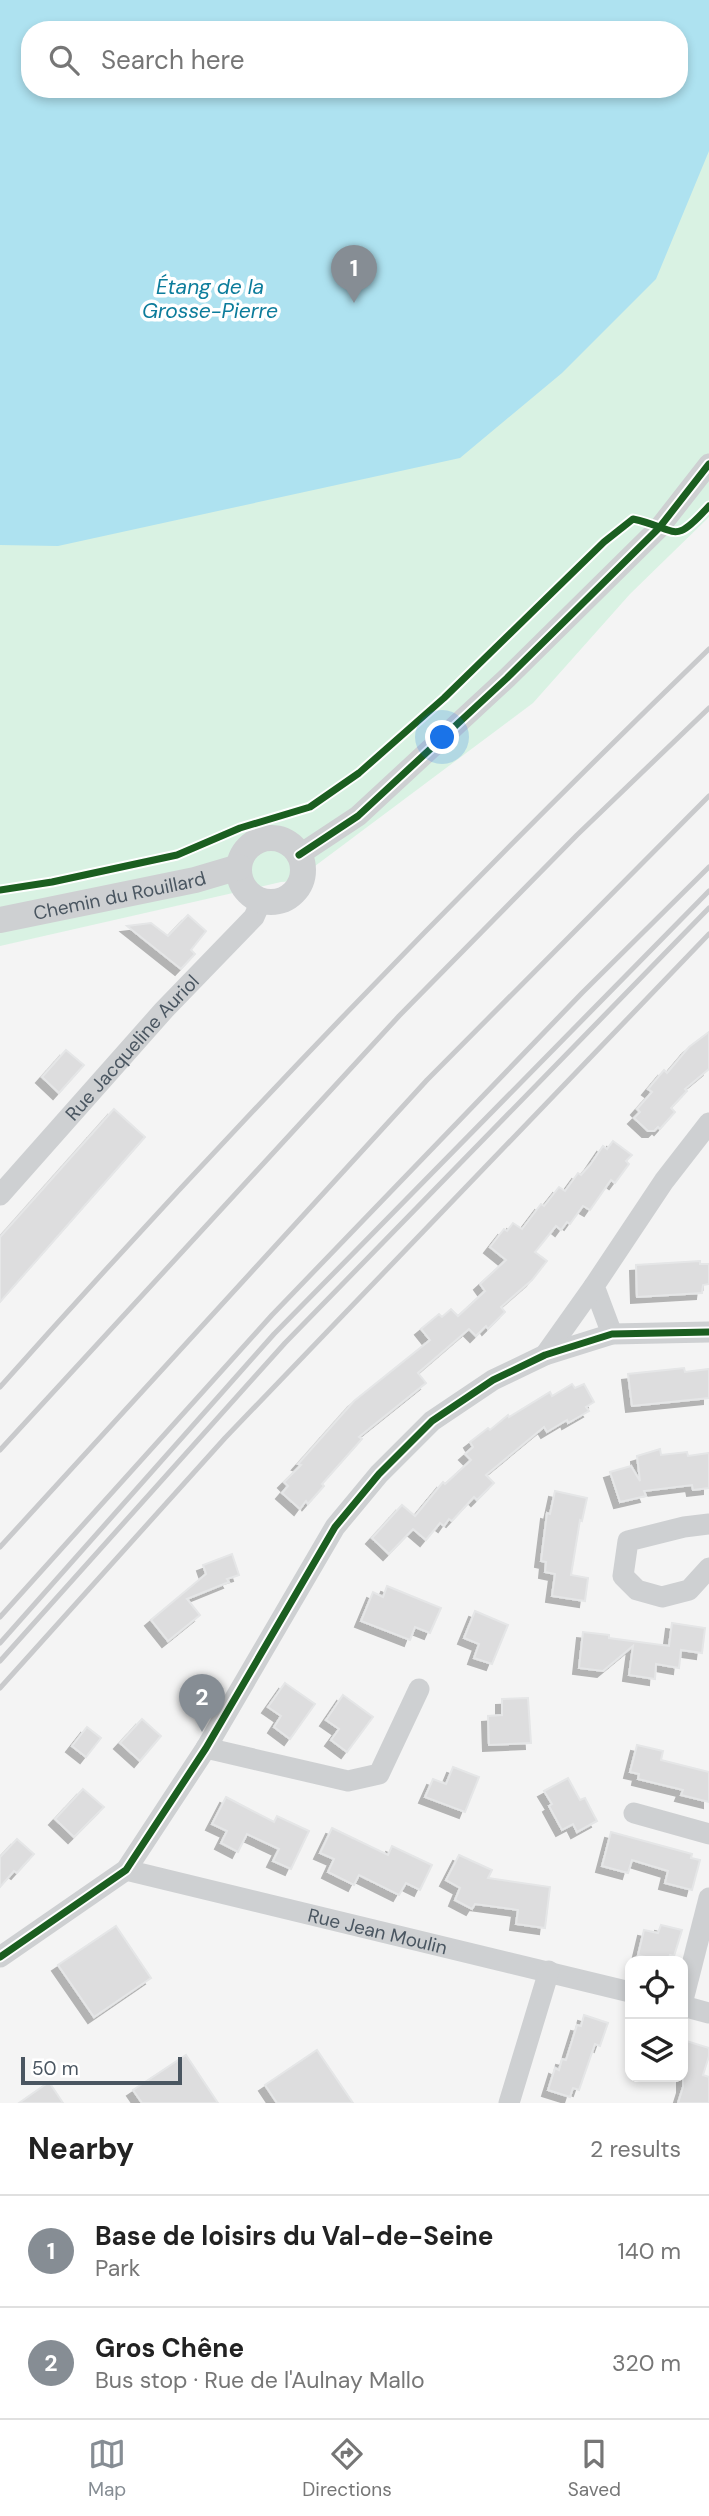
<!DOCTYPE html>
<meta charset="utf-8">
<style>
body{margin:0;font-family:"DM Sans",sans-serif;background:#f6f6f6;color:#222}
.controls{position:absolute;right:21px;bottom:21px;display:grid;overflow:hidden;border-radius:14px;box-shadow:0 4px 10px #0003}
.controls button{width:63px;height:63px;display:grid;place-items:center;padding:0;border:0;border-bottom:2px solid #e0e0e0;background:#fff;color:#222;font:35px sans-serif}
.scale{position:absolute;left:21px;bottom:18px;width:161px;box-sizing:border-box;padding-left:7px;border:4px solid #4a5661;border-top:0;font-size:19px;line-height:24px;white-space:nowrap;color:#4a5661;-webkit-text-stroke:5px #fff;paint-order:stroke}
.you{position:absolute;left:443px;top:738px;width:24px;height:24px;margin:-18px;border:5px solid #fff;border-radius:50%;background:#1a73e8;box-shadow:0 0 0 10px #1a73e833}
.badge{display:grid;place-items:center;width:46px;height:46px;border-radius:50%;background:#868d94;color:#fff;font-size:23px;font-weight:700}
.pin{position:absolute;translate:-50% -58px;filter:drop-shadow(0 2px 4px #0008)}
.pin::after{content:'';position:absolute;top:37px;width:24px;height:21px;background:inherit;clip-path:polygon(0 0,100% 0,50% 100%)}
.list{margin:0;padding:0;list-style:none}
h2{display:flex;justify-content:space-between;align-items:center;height:91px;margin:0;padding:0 28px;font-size:30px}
h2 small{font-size:23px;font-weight:400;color:#767676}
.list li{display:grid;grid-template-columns:46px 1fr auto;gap:21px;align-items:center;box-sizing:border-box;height:112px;padding:0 28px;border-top:2px solid #e0e0e0}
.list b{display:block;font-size:26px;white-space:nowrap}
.list p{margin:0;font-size:23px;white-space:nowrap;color:#767676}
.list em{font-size:23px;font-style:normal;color:#767676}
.icon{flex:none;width:38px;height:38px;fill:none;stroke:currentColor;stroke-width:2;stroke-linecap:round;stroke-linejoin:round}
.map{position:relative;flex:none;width:709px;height:2103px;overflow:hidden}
.search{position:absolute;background:#fff;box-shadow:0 4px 10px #0003;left:21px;right:21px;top:21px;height:77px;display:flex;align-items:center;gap:18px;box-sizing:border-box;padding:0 24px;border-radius:28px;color:#767676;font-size:26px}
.sheet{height:315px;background:#fff}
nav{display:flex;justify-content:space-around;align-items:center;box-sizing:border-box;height:98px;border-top:2px solid #e0e0e0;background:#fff;font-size:19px;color:#767676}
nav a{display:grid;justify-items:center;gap:4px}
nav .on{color:#868d94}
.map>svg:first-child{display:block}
.green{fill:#d9f2e3;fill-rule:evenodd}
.water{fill:#aee2f0;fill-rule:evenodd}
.building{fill:#ddddde;stroke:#e5e6e7;stroke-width:2;filter:url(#shadow)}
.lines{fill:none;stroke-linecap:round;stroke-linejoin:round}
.minor{stroke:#ced0d2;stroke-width:21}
.tertiary{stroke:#ced0d2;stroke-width:26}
.rail{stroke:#c9cacc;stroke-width:5}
.cycleway-casing{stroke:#fff;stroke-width:11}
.cycleway{stroke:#1b5e20;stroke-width:7}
.labels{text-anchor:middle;stroke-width:7;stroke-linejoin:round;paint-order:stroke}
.street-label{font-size:19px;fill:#4a5661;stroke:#fff}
.water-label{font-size:21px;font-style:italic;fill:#0c7c9b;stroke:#fff}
</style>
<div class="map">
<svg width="709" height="2103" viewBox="0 0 709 2103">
<defs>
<filter id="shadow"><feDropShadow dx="-6" dy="6" stdDeviation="0" flood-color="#0004"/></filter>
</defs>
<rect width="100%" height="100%" fill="#f4f4f4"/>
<path class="green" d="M0,0h709v517l-79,77 -97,109 -238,178 -14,1 -281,64zM30,30h649v59h-649z"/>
<path class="water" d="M0,0h709v151l-53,128 -94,94 -102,85 -402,88 -58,-1zM30,30h649v59h-649z"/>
<g class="building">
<path d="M188,915l18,16 -15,19 4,4 -14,15 -54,-43 24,-3 17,13z"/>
<path d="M709,1032v37l-24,20 2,2 -16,17 4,4 -15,17 -2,-2 -4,4h-6l-14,-13 6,-6 -3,-3 15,-17 -4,-3 16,-19 3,3 22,-26z"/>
<path d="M66,1050l18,15 -25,28 -17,-16z"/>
<path d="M114,1109l31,28 -145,165v-65z"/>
<path d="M613,1141l19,14 -6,6 3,3 -14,19 -4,-3 -21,30 -7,-4 -13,18 -3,-2 -6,8 -5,-4 -21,26 12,9 -15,19 -31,27 4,5 -17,17 -2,-3 -10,10 -7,-7 -51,44 8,10 -67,54 3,2 -40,45 2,2 -16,18 -2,-3 -6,8 -18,-16 6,-7 -4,-4 17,-17 -3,-1 56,-63 76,-61 -9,-11 18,-15 3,3 9,-8 7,7 27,-25 -5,-7 26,-24 -16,-13 14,-18 3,2 6,-8 9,6 19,-25 3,2 15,-19 6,4 13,-18 3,2 9,-10 13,-19 4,3z"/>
<path d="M700,1261v3h9v20l-6,1 -1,8 -65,4 -1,-32z"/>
<path d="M684,1368l1,4 24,-3v29l-77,8 -4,-32z"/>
<path d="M572,1384l3,4 9,-4 10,18 -8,5 3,4 -21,12 -1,-3 -20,12 -3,-5 -58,48 8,8 -17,17 -3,-3 -22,24 -3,-2 -5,7 -4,-3 -14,17 -13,-11 -24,25 -17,-16 30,-33 13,11 28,-34 2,2 26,-24 -6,-6 8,-7 -3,-5 18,-14 2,2 18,-15 1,2 41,-25 2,4z"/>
<path d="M660,1449l1,6 26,-3 1,4 21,-3v35l-16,2 -1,-5 -48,6 2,5 -26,6 -10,-30 21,-6 9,15 -3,-25z"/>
<path d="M555,1491l32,7 -5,23 -2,-1 -9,55 17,3 -3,23 -33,-5 3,-22 -10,-2 1,-10 -5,-1 6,-48 3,1z"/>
<path d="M232,1554l7,21 -12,4 2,3 -42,17 13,16 -32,26 -17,-21 55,-46 -3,-9z"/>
<path d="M387,1586l54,22 -11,25 -15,-6 -5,13 -49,-19 12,-29 10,5z"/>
<path d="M475,1611l33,14 -16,39 -18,-6 5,-14 -15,-6z"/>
<path d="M672,1623l33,5 -3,25 -21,-3 -2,18 -23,-4 -1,15 -26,-4 4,-29 -30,25 -24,-3 4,-36 26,3v3l60,8z"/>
<path d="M285,1683l30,21 -25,35 -16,-12 7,-11 -13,-9z"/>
<path d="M343,1695l30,22 -26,35 -16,-12 8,-11 -13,-9z"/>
<path d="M528,1698l3,45 -42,2 -1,-29 14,-1v-16z"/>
<path d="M142,1719l19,17 -21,25 -20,-18z"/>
<path d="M87,1727l14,11 -15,19 -14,-11z"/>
<path d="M637,1745l26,6 -2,9 48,12v30l-28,-7 2,-5 -45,-11 1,-5 -9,-2z"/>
<path d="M453,1767l26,10 -14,35 -40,-15 8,-18 13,5z"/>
<path d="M568,1778l12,22 5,-2 12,23 -20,11 -4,-8 -11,6 -13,-24 3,-2 -8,-13z"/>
<path d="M83,1789l21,18 -30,30 -19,-18z"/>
<path d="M226,1797l48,25 3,-6 32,15 -18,38 -18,-8 6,-12 -32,-15 -9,18 -17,-9 6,-12 -15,-7z"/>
<path d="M332,1828l56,27 4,-9 40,19 -12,25 -14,-7 -7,12 -40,-20 -5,10 -26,-13 6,-13 -14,-6z"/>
<path d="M611,1832l81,22 -1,4 9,2 -8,30 -27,-7 3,-12 -36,-11 -4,13 -26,-7z"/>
<path d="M17,1839l17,15 -17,19 -3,-2 -14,16v-30z"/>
<path d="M459,1855l33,15 -4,8 62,9 -5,41 -29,-4 2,-14 -43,-6 -3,5 -17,-9 5,-12 -14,-8z"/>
<path d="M661,1925l21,5 -8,26 -4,-1 -2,6h-8l-22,-6 6,-25 14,3z"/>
<path d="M116,1926l35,52 -57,39 -36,-52z"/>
<path d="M584,2015l24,8 -8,23 -5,-2 -16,46 -6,-2 -3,9 -22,-7 7,-22 4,2 3,-11 4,1 11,-35 4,1z"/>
<path d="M683,2040l26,8v8l-6,19 6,2v26h-31l5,-16z"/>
<path d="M317,2050l36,53h-76l-12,-18z"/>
<path d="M186,2055l32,48h-76l-9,-13z"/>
<path d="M49,2082l14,21h-44z"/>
</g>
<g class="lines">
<g class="minor">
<path d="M299,855l59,-39 149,-138 152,-150 50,-64"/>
<path id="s1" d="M0,1195l164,-185 90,-93 7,-16"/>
<path d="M612,1334l-18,-48 70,-105 45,-58"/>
<path d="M545,1355l49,-69"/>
<path d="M709,1524l-25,3 -56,14 -5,35 14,14 25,7 27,-7 20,-22"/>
<path d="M206,1748l142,33 31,-7 40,-85"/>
<path d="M634,1813l75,21"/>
<path id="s2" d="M126,1870l504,122"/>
<path d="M0,1957l126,-87 80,-122 129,-221 44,-53 53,-53 61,-41 52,-25 67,-21 97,-2"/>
<path d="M683,2000l26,-102"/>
<path d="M683,2006l26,7"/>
<path d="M509,2103l40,-132"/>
</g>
<g class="tertiary">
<circle cx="271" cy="870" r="32"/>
<path id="s3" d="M0,920l195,-40 44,-13"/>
</g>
<g class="rail">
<path d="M0,1387c227,-255 464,-500 709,-738"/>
<path d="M0,1450l399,-434 178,-181 132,-127"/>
<path d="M0,1547l427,-467 282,-284"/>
<path d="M0,1617l272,-302 310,-322 127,-126"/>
<path d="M0,1643l274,-309 435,-443"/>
<path d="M0,1661l285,-318 424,-435"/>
<path d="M0,1688l225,-250 484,-504"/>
</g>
<defs>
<g id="cycleway">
<path d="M299,855l59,-39 149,-138 152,-150 50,-64"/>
<path d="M0,890l52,-8 125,-27 63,-27 70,-21 49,-34 85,-75 160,-156 29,-23c46,10 39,28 76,-13"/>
<path d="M0,1957l126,-87 80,-122 129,-221 44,-53 53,-53 61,-41 52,-25 67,-21 97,-2"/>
</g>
</defs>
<use href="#cycleway" class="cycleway-casing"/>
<use href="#cycleway" class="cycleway"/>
</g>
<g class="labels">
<g class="street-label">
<text dy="7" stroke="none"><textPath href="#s3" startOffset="122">Chemin du Rouillard</textPath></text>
<text dy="7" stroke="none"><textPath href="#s1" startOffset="198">Rue Jacqueline Auriol</textPath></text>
<text dy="7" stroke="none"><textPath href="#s2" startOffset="259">Rue Jean Moulin</textPath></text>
</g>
<g class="water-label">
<text x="210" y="294">Étang de la<tspan x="210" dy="24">Grosse-Pierre</tspan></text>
</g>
</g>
</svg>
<div class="controls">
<button><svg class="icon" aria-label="locate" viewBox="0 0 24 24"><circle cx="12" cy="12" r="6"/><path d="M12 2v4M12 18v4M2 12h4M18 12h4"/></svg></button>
<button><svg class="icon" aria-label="layers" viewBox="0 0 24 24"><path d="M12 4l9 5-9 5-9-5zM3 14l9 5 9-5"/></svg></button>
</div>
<div class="scale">50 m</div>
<div class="you"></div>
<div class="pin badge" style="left:354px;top:303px">1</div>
<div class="pin badge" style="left:202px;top:1732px">2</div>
<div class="search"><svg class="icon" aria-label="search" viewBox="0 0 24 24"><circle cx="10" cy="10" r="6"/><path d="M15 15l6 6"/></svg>Search here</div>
</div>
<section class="sheet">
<h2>Nearby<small>2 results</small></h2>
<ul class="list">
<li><span class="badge">1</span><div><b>Base de loisirs du Val-de-Seine</b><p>Park</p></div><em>140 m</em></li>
<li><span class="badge">2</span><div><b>Gros Chêne</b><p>Bus stop · Rue de l'Aulnay Mallo</p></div><em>320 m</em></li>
</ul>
</section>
<nav>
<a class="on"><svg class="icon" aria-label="map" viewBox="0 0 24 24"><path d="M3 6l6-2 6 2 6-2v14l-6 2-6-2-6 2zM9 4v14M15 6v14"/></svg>Map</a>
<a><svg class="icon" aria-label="directions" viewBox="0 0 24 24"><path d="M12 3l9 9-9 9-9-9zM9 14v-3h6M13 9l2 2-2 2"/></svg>Directions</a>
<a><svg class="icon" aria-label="saved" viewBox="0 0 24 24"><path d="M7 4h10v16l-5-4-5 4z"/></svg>Saved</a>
</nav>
